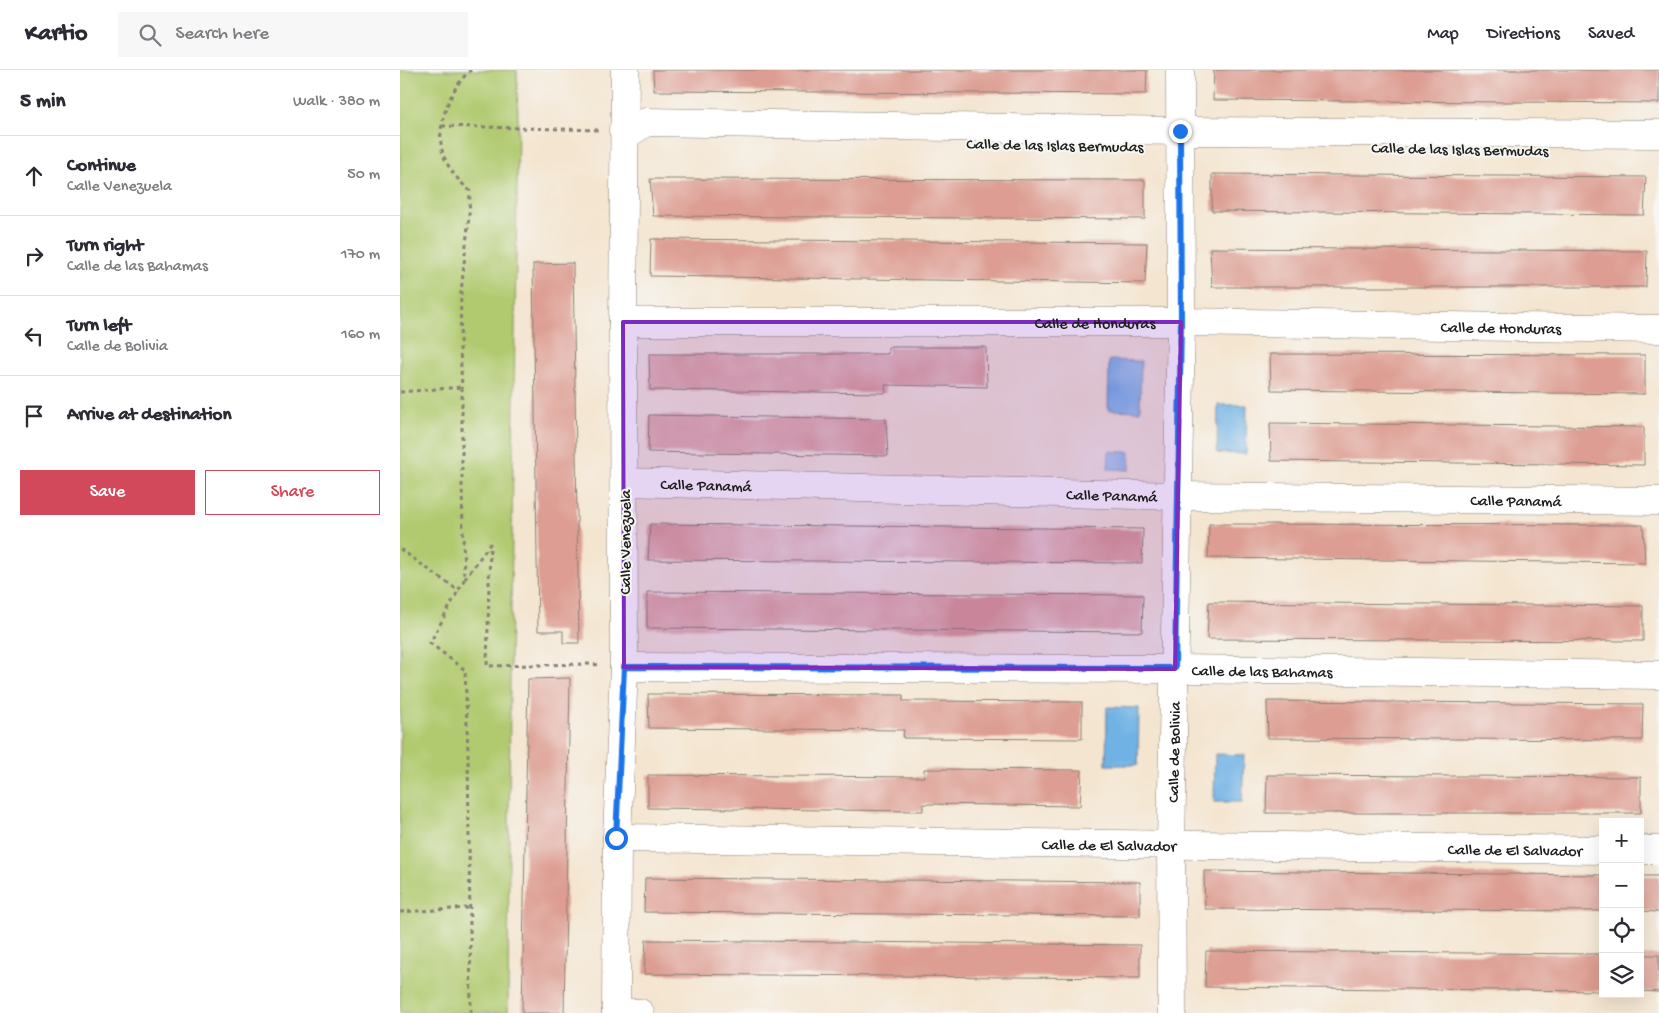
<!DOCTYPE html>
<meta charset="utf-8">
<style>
body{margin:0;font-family:"Gochi Hand",sans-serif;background:#f7f7f7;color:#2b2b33}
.controls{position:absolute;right:15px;bottom:15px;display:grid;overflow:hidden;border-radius:0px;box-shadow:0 5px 20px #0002}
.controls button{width:45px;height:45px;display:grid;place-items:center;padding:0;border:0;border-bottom:1px solid #e1e1e2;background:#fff;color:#2b2b33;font:25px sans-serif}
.stop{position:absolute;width:15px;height:15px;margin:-11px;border:4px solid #1a73e8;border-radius:50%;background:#fff}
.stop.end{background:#1a73e8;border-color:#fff;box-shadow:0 1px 5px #0008}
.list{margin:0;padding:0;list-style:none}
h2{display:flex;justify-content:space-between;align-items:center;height:65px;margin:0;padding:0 20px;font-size:21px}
h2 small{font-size:16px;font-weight:400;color:#7c7c81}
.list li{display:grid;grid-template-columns:32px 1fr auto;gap:15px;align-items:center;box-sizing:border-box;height:80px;padding:0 20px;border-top:1px solid #e1e1e2}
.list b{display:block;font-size:19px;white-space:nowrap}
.list p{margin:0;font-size:16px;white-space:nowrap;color:#7c7c81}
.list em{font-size:16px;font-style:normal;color:#7c7c81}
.actions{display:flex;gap:10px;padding:15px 20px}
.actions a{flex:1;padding:11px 0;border:1px solid #d1495b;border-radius:0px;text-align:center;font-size:18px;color:#d1495b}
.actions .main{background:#d1495b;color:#fff}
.icon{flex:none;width:28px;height:28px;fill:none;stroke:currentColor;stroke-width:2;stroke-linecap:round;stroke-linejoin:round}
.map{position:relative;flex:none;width:1259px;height:943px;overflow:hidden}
header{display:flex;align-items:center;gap:30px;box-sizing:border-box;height:70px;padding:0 25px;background:#fff;border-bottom:1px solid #e1e1e2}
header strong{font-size:24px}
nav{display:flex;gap:28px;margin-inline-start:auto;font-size:18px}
.search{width:350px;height:45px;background:#f7f7f7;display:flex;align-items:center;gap:12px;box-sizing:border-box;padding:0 18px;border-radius:0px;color:#7c7c81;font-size:19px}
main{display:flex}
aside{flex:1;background:#fff}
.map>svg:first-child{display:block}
.green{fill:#b1ca70;stroke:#667346}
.water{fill:#71b2e5;stroke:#466780}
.building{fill:#dd9d92}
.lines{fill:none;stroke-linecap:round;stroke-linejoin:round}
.minor-casing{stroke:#888076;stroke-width:29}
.path{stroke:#888076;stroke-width:3;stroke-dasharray:4 4;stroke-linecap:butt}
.minor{stroke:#fff;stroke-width:28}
.route{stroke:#1a73e8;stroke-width:6}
.marked{fill:#7b2cbf;fill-opacity:0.2;stroke:#7b2cbf;stroke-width:4;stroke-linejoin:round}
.labels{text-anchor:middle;stroke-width:4;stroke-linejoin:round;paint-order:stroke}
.street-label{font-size:16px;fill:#1c1c1c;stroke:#f6f6f2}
</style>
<header>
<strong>Kartio</strong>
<div class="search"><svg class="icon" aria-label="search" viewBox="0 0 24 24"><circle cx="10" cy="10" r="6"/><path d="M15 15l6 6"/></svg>Search here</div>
<nav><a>Map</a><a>Directions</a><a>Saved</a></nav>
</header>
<main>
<aside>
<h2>5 min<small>Walk · 380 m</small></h2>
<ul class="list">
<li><svg class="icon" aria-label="ahead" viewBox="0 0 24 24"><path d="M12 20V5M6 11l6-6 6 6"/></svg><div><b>Continue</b><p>Calle Venezuela</p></div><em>50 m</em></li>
<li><svg class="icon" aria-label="right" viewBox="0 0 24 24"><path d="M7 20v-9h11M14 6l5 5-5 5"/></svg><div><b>Turn right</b><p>Calle de las Bahamas</p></div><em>170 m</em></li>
<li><svg class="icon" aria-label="left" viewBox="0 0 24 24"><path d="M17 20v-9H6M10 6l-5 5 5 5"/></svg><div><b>Turn left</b><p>Calle de Bolivia</p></div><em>160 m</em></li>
<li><svg class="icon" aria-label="arrive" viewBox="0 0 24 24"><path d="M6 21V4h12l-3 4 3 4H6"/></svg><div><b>Arrive at destination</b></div></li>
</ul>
<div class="actions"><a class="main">Save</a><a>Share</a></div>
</aside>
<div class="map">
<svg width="1259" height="943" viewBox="0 0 1259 943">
<rect width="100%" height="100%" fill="#f6f6f2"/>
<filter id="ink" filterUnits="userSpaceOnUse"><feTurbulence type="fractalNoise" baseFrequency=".02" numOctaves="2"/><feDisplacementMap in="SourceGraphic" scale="10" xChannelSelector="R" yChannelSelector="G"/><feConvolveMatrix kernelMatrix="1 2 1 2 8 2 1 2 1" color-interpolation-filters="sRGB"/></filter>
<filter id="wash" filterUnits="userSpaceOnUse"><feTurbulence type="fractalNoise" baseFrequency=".0096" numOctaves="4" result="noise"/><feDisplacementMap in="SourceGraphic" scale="20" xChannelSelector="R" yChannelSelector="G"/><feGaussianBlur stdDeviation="1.12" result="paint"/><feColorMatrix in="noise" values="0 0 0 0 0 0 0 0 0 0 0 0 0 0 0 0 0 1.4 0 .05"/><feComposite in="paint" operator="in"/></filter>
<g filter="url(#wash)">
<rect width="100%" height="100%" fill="#f4e5d0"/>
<path class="green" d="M0,0h117l1,50 -8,555 -2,338h-108z"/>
<g class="water">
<path d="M709,290l32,1 -1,50 -32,-1z"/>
<path d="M818,335h29l-1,49 -29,-1z"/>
<path d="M709,381l21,1v18l-22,-1z"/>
<path d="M707,637l32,1 -1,57h-32z"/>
<path d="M815,684l29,1 -2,47h-28z"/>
</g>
<g id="blocks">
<g class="building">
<path d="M253,0h494l-1,24 -492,-3z"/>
<path d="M814,0h445v33l-446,-3z"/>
<path d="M812,104l434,3 -2,38 -432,-4z"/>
<path d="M250,109l495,1v39l-492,-3z"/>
<path d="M251,169l496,4 -2,40 -495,-7z"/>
<path d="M810,178l437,3 -1,36h-434z"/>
<path d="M173,193l6,380h-16v-12h-25l-5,-367z"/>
<path d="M488,277h98l1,40 -102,-2 1,8 -236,-3 -1,-36h239z"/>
<path d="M870,284l375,1v39l-374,-4z"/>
<path d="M249,345l237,4 2,37 -240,-4z"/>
<path d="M870,353l374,4v38l-373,-4z"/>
<path d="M250,454l493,5 -1,34 -494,-3z"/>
<path d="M809,454l434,1 2,38 -437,-5z"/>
<path d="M247,522l496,3 -1,37 -495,-4z"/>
<path d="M809,532l434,4v35l-436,-2z"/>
<path d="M170,608l-6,335h-42l6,-334z"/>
<path d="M248,624l255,1v6l179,1v37l-179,-1 1,-8 -255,-2z"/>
<path d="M867,631l376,3 -1,36 -374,-2z"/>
<path d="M524,699l158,1 -2,36 -157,-2v7l-275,-3v-33l276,2z"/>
<path d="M867,705l374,2v36h-375z"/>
<path d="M804,801l399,4v36l-398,-2z"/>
<path d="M1240,806h19v36l-19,-1z"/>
<path d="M245,808l495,4v34l-496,-4z"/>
<path d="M246,870l494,5v33l-496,-4z"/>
<path d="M806,881l397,3v37l-398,-4z"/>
<path d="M1240,885h19v37l-19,-1z"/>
</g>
</g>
</g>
<g filter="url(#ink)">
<use href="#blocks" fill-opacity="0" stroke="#888076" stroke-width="1"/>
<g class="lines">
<defs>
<g id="minor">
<path d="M223,60h11l12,-8 534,9 479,3"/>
<path id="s1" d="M223,252h558l478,7"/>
<path id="s2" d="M224,412l553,14 482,5"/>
<path id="s3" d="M224,597l551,2 484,6"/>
<path id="s4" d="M217,768l986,12"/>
<path d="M1240,780h19"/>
<path d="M216,942l24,1"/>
<path d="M216,943l1,-175 7,-171 -1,-345 2,-252"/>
<path id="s5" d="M772,943l-1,-167 10,-524 -1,-252"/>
</g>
</defs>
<use href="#minor" class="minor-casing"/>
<g class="path">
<path d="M42,56l158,4"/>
<path d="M0,322l62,-5"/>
<path d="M0,479l59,42"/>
<path d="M65,509l25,-35 -3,122 101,-2 13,1"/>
<path d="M0,842l70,-4"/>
<path d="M71,943l-3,-259 -3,-84 -35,-27 34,-63 -2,-97v-96l-2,-40 1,-54 8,-77 1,-25c-12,-11 -24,-24 -28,-41 -6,-25 9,-64 29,-80"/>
</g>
<use href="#minor" class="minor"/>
</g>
</g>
<g class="lines" filter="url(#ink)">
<path class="route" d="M216,768l8,-171 551,1 6,-346 -1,-191"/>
</g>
<path class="marked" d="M223,252h558l-6,347 -551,-2z"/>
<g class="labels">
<g class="street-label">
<text transform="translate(655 74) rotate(1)" y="6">Calle de las Islas Bermudas</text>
<text transform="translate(1060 78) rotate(1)" y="6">Calle de las Islas Bermudas</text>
<text dy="6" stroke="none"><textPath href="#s1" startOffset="472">Calle de Honduras</textPath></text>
<text dy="6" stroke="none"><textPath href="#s1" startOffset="878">Calle de Honduras</textPath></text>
<text dy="6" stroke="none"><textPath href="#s2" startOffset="82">Calle Panamá</textPath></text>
<text dy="6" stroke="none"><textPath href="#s2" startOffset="488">Calle Panamá</textPath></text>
<text dy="6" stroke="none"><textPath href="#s2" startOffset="892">Calle Panamá</textPath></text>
<text transform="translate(224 472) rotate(-90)" y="6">Calle Venezuela</text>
<text dy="6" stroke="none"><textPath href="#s3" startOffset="638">Calle de las Bahamas</textPath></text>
<text dy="6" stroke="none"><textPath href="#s5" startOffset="261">Calle de Bolivia</textPath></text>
<text dy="6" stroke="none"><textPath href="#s4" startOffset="492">Calle de El Salvador</textPath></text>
<text dy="6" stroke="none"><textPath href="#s4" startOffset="898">Calle de El Salvador</textPath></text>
</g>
</g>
</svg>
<div class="controls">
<button>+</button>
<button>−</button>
<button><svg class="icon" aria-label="locate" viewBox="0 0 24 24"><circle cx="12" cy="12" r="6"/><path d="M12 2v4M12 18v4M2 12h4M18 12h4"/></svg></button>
<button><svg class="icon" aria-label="layers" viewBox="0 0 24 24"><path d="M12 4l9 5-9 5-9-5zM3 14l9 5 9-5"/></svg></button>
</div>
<div class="stop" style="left:216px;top:768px"></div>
<div class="stop end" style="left:780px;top:61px"></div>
</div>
</main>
